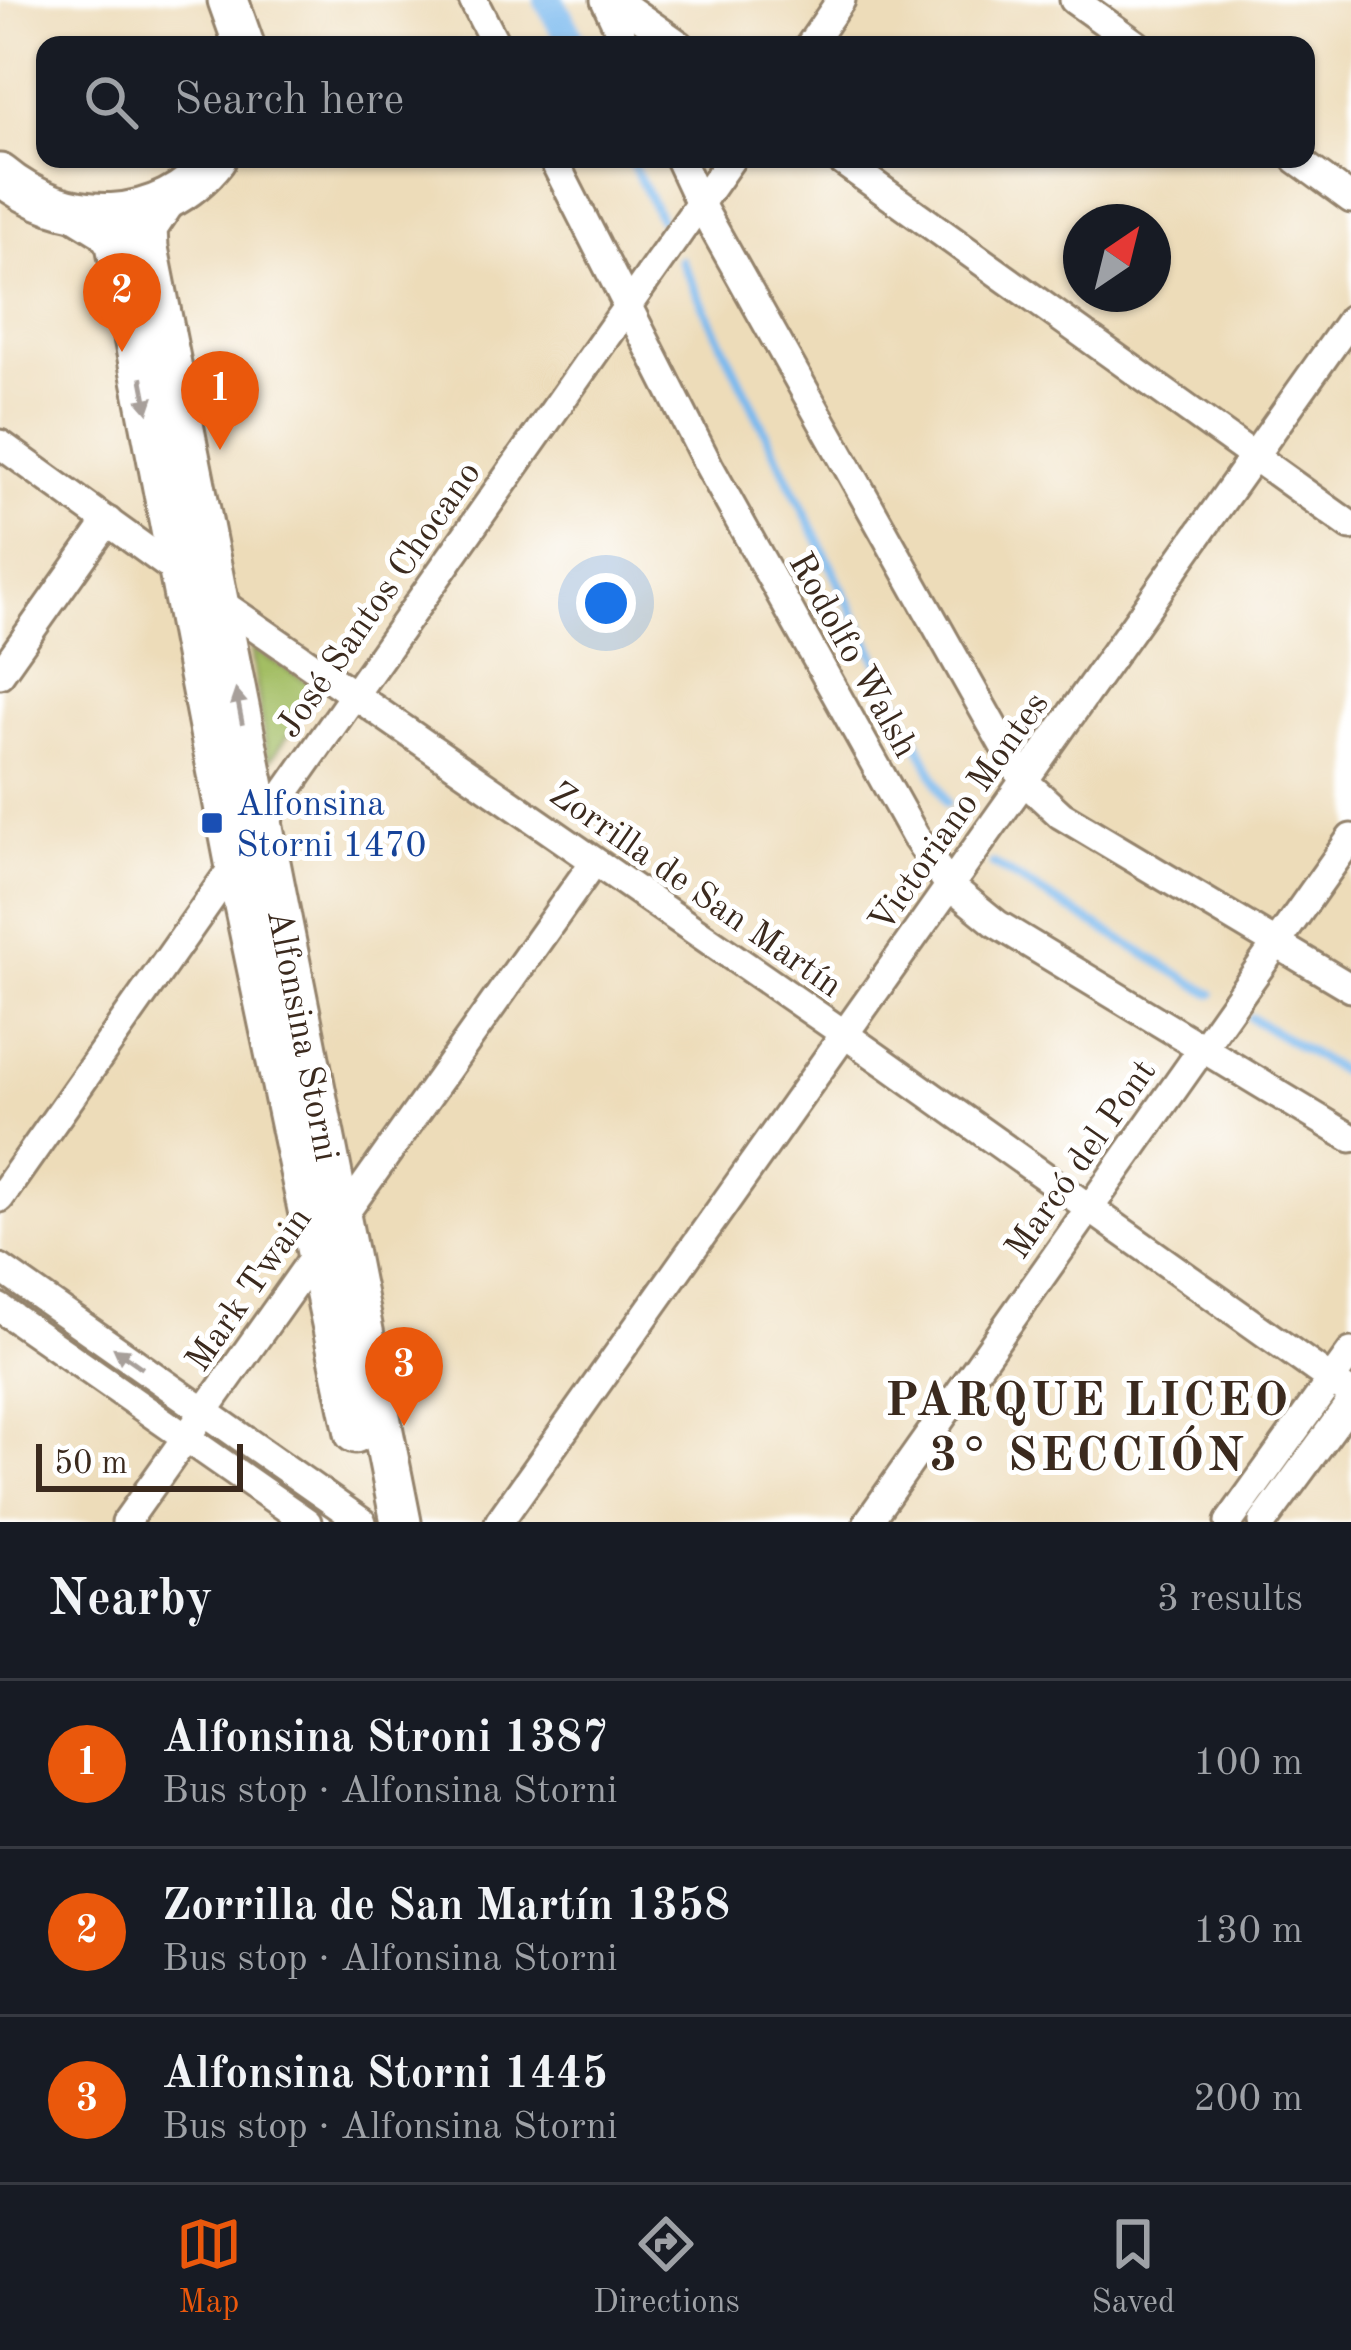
<!DOCTYPE html>
<meta charset="utf-8">
<style>
body{margin:0;font-family:"Old Standard TT",serif;background:#20242c;color:#f1f3f6}
.compass{position:absolute;left:1063px;top:204px;width:108px;height:108px;border-radius:50%;background:#171b24;box-shadow:0 3px 9px #0004;rotate:35deg}
.scale{position:absolute;left:36px;bottom:30px;width:207px;box-sizing:border-box;padding-left:12px;border:6px solid #3b2a1e;border-top:0;font-size:33px;line-height:42px;white-space:nowrap;color:#3b2a1e;-webkit-text-stroke:9px #fff;paint-order:stroke}
.you{position:absolute;left:606px;top:603px;width:42px;height:42px;margin:-30px;border:9px solid #fff;border-radius:50%;background:#1a73e8;box-shadow:0 0 0 18px #1a73e833}
.badge{display:grid;place-items:center;width:78px;height:78px;border-radius:50%;background:#ea580c;color:#fff;font-size:39px;font-weight:700}
.pin{position:absolute;translate:-50% -99px;filter:drop-shadow(0 3px 6px #0008)}
.pin::after{content:'';position:absolute;top:63px;width:42px;height:36px;background:inherit;clip-path:polygon(0 0,100% 0,50% 100%)}
.list{margin:0;padding:0;list-style:none}
h2{display:flex;justify-content:space-between;align-items:center;height:156px;margin:0;padding:0 48px;font-size:51px}
h2 small{font-size:39px;font-weight:400;color:#9ea1a6}
.list li{display:grid;grid-template-columns:78px 1fr auto;gap:36px;align-items:center;box-sizing:border-box;height:168px;padding:0 48px;border-top:3px solid #363941}
.list b{display:block;font-size:45px;white-space:nowrap}
.list p{margin:0;font-size:39px;white-space:nowrap;color:#9ea1a6}
.list em{font-size:39px;font-style:normal;color:#9ea1a6}
.icon{flex:none;width:66px;height:66px;fill:none;stroke:currentColor;stroke-width:2;stroke-linecap:round;stroke-linejoin:round}
.map{position:relative;flex:none;width:1351px;height:1522px;overflow:hidden}
.search{position:absolute;background:#171b24;box-shadow:0 3px 9px #0004;left:36px;right:36px;top:36px;height:132px;display:flex;align-items:center;gap:30px;box-sizing:border-box;padding:0 42px;border-radius:24px;color:#9ea1a6;font-size:45px}
.sheet{height:660px;background:#171b24}
nav{display:flex;justify-content:space-around;align-items:center;box-sizing:border-box;height:168px;border-top:3px solid #363941;background:#171b24;font-size:33px;color:#9ea1a6}
nav a{display:grid;justify-items:center;gap:6px}
nav .on{color:#ea580c}
.map>svg:first-child{display:block}
.green{fill:#a3be64;stroke:#6f7441;stroke-width:3}
.lines{fill:none;stroke-linecap:round;stroke-linejoin:round}
.stream{stroke:#7ab9ee;stroke-width:9}
.canal{stroke:#7ab9ee;stroke-width:30}
.street-casing{stroke:#94836c;stroke-width:33}
.secondary-casing{stroke:#94836c;stroke-width:45}
.street{stroke:#fff;stroke-width:27}
.secondary{stroke:#fff;stroke-width:39}
.oneway{fill:#a79f9a}
.transit-dot{fill:#1a4fb4;stroke:#fff;stroke-width:4.5}
.labels{text-anchor:middle;stroke-width:10;stroke-linejoin:round;paint-order:stroke}
.street-label{font-size:36px;fill:#3b2a1e;stroke:#fff}
.transit-label{font-size:36px;fill:#164399;stroke:#fff;text-anchor:start}
.district-label{font-size:48px;font-weight:bold;letter-spacing:3px;fill:#3b2a1e;stroke:#fff}
</style>
<div class="map">
<svg width="1351" height="1522" viewBox="0 0 1351 1522">
<rect width="100%" height="100%" fill="#fff"/>
<filter id="ink" filterUnits="userSpaceOnUse"><feTurbulence type="fractalNoise" baseFrequency=".00833" numOctaves="2"/><feDisplacementMap in="SourceGraphic" scale="24" xChannelSelector="R" yChannelSelector="G"/><feConvolveMatrix kernelMatrix="1 2 1 2 8 2 1 2 1" color-interpolation-filters="sRGB"/></filter>
<filter id="wash" filterUnits="userSpaceOnUse"><feTurbulence type="fractalNoise" baseFrequency=".004" numOctaves="4" result="noise"/><feDisplacementMap in="SourceGraphic" scale="48" xChannelSelector="R" yChannelSelector="G"/><feGaussianBlur stdDeviation="2.7" result="paint"/><feColorMatrix in="noise" values="0 0 0 0 0 0 0 0 0 0 0 0 0 0 0 0 0 1.4 0 .05"/><feComposite in="paint" operator="in"/></filter>
<g filter="url(#wash)">
<rect width="100%" height="100%" fill="#eddcb9"/>
<path class="green" d="M251,648l70,42 -53,73z"/>
<g class="lines">
<g class="stream">
<path d="M630,159l30,60"/>
<path d="M681,260l266,543"/>
<path d="M993,864l219,130"/>
<path d="M1251,1018l100,59"/>
</g>
<path class="canal" d="M549,0l24,45"/>
</g>
</g>
<g filter="url(#ink)">
<g class="lines">
<defs>
<g id="street">
<path d="M473,0l23,45"/>
<path d="M605,0l21,45"/>
<path d="M616,0l64,45"/>
<path d="M1074,0l63,45"/>
<path d="M810,45l31,-45"/>
<path d="M553,159l156,307 206,370 34,49 48,39 354,214"/>
<path d="M679,159l21,45 323,576 38,35 290,173"/>
<path d="M839,159l512,367"/>
<path d="M1296,159l55,40"/>
<path d="M0,444l183,132"/>
<path d="M214,598l629,435 508,361"/>
<path d="M0,674l108,-153"/>
<path d="M0,1198l731,-1039"/>
<path d="M0,1268l362,254"/>
<path d="M0,1308l307,214"/>
<path d="M126,1522l468,-660"/>
<path d="M499,1522l852,-1203"/>
<path d="M868,1522l483,-684"/>
<path d="M1229,1522l122,-170"/>
<path d="M1263,1522l88,-120"/>
</g>
<g id="secondary">
<path d="M228,0l16,45"/>
<path d="M0,174c65,55 161,55 216,-15"/>
<path d="M165,201l-18,27 1,20 253,1274"/>
<path d="M81,214l26,16 9,14 119,618 120,571"/>
</g>
</defs>
<use href="#street" class="street-casing"/>
<use href="#secondary" class="secondary-casing"/>
<use href="#street" class="street"/>
<use href="#secondary" class="secondary"/>
</g>
<defs><path id="oneway-solid" d="M-6-.8H1V-3.2L6.5 0L1 3.2V.8H-6Z" transform="scale(3)"/></defs>
<g class="oneway">
<use href="#oneway-solid" transform="translate(145 395) rotate(79)"/>
<use href="#oneway-solid" transform="translate(239 707) rotate(-101)"/>
<use href="#oneway-solid" transform="translate(128 1358) rotate(-145)"/>
</g>
</g>
<rect class="transit-dot" x="200" y="811" width="24" height="24" rx="6"/>
<g class="labels">
<g class="street-label">
<text transform="translate(377 598) rotate(-55)" y="13">José Santos Chocano</text>
<text transform="translate(855 654) rotate(61)" y="13">Rodolfo Walsh</text>
<text transform="translate(957 811) rotate(-55)" y="13">Victoriano Montes</text>
<text transform="translate(697 888) rotate(35)" y="13">Zorrilla de San Martín</text>
<text transform="translate(305 1035) rotate(79)" y="13">Alfonsina Storni</text>
<text transform="translate(1079 1158) rotate(-55)" y="13">Marcó del Pont</text>
<text transform="translate(247 1288) rotate(-55)" y="13">Mark Twain</text>
</g>
<g class="transit-label">
<text x="236" y="815">Alfonsina<tspan x="236" dy="41">Storni 1470</tspan></text>
</g>
<g class="district-label">
<text x="1088" y="1415">PARQUE LICEO<tspan x="1088" dy="55">3° SECCIÓN</tspan></text>
</g>
</g>
</svg>
<svg class="compass" viewBox="-18 -18 36 36"><path d="M0-13l5 13h-10z" fill="#e53935"/><path d="M0 13l5-13h-10z" fill="#9ea1a6"/></svg>
<div class="scale">50 m</div>
<div class="you"></div>
<div class="pin badge" style="left:220px;top:450px">1</div>
<div class="pin badge" style="left:122px;top:352px">2</div>
<div class="pin badge" style="left:404px;top:1426px">3</div>
<div class="search"><svg class="icon" aria-label="search" viewBox="0 0 24 24"><circle cx="10" cy="10" r="6"/><path d="M15 15l6 6"/></svg>Search here</div>
</div>
<section class="sheet">
<h2>Nearby<small>3 results</small></h2>
<ul class="list">
<li><span class="badge">1</span><div><b>Alfonsina Stroni 1387</b><p>Bus stop · Alfonsina Storni</p></div><em>100 m</em></li>
<li><span class="badge">2</span><div><b>Zorrilla de San Martín 1358</b><p>Bus stop · Alfonsina Storni</p></div><em>130 m</em></li>
<li><span class="badge">3</span><div><b>Alfonsina Storni 1445</b><p>Bus stop · Alfonsina Storni</p></div><em>200 m</em></li>
</ul>
</section>
<nav>
<a class="on"><svg class="icon" aria-label="map" viewBox="0 0 24 24"><path d="M3 6l6-2 6 2 6-2v14l-6 2-6-2-6 2zM9 4v14M15 6v14"/></svg>Map</a>
<a><svg class="icon" aria-label="directions" viewBox="0 0 24 24"><path d="M12 3l9 9-9 9-9-9zM9 14v-3h6M13 9l2 2-2 2"/></svg>Directions</a>
<a><svg class="icon" aria-label="saved" viewBox="0 0 24 24"><path d="M7 4h10v16l-5-4-5 4z"/></svg>Saved</a>
</nav>
